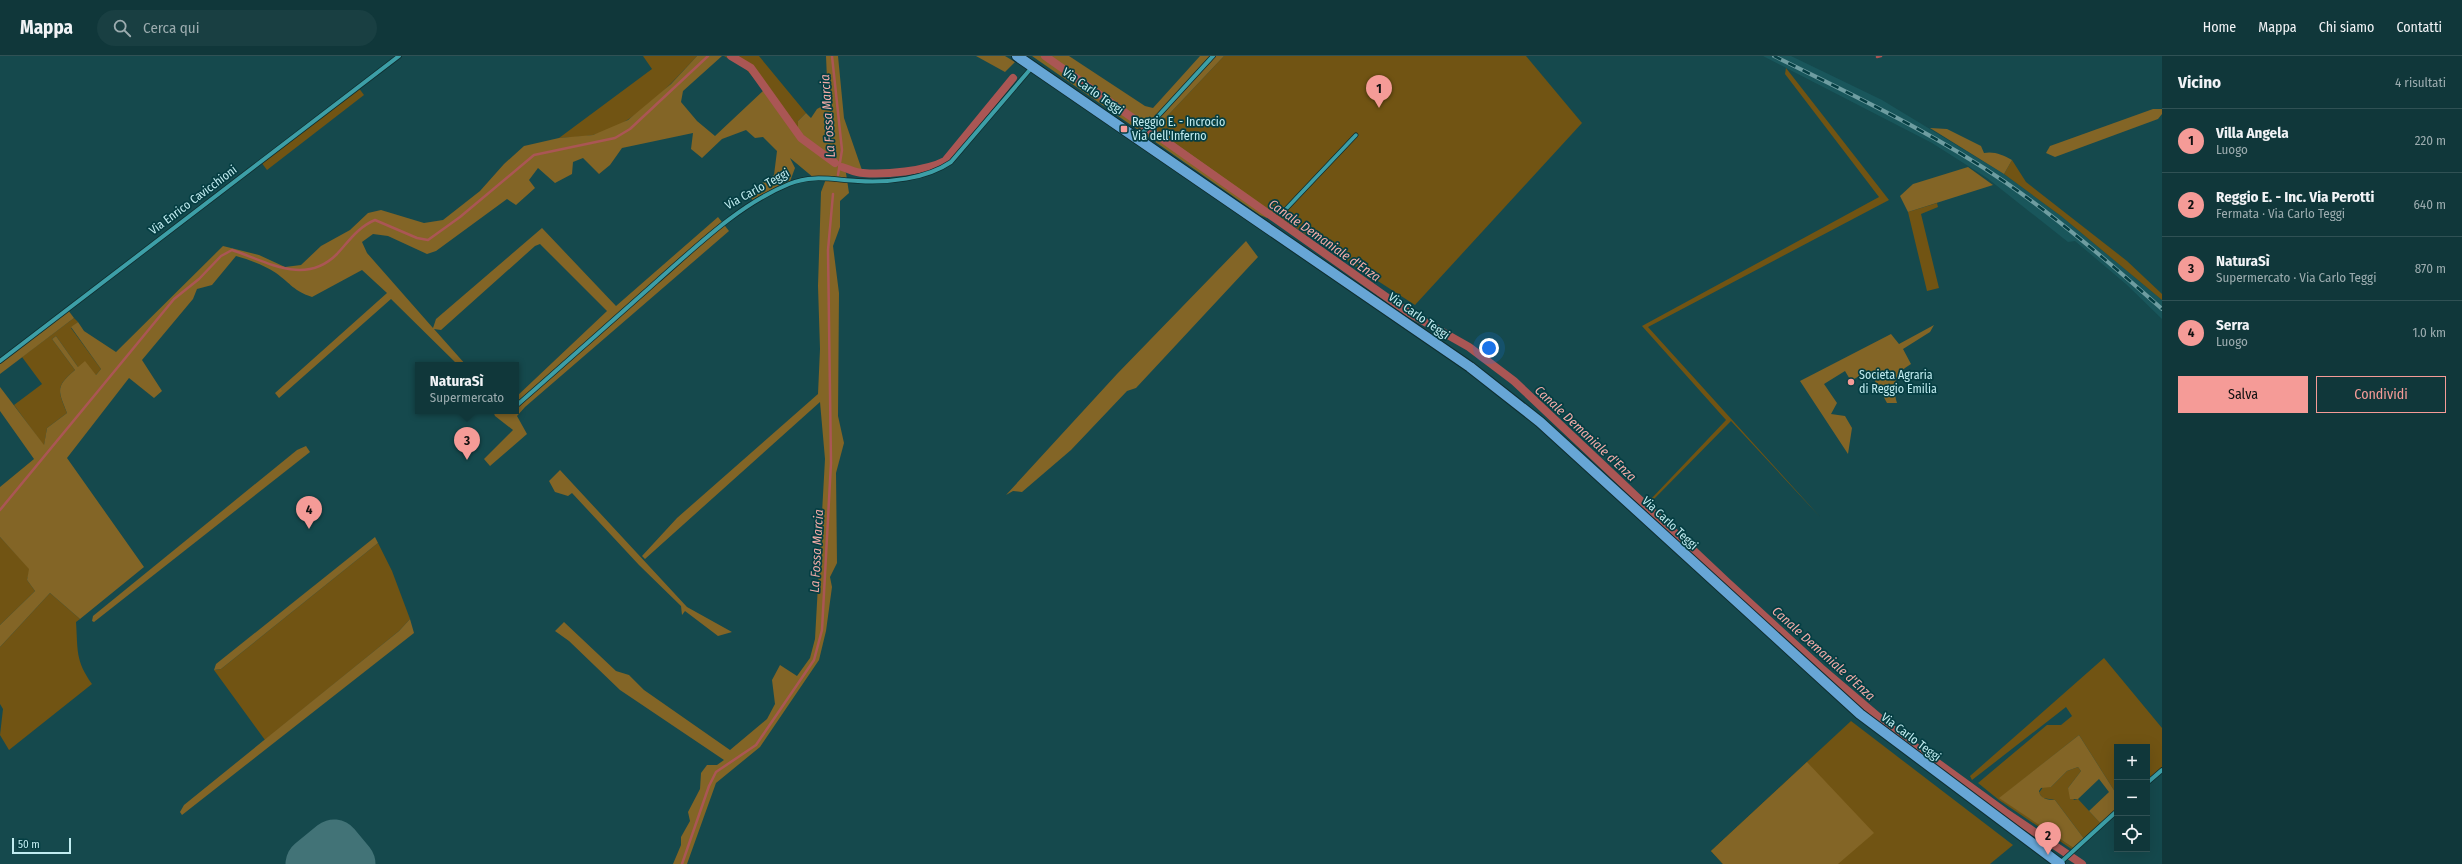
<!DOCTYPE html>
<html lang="it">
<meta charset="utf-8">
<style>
body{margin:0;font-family:"Fira Sans Condensed",sans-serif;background:#193f42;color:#f1f3f6}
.controls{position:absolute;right:12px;bottom:12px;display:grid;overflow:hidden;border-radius:0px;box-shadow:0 4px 16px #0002}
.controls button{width:36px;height:36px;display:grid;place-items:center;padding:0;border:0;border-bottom:1px solid #305154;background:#10373a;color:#f1f3f6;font:20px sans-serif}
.scale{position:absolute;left:12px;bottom:10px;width:59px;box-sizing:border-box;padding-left:4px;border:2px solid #c1ecf0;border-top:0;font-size:11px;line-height:14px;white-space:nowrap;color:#c1ecf0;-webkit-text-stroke:3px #053e43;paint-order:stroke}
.you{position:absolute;left:1489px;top:292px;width:14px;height:14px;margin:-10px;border:3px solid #fff;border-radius:50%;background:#1a73e8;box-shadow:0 0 0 6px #1a73e833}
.badge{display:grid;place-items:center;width:26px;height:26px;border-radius:50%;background:#f59b97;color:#111;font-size:13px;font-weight:700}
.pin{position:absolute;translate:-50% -33px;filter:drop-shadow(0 1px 2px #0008)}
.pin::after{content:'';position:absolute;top:21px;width:14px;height:12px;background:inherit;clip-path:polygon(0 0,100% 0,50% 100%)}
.popup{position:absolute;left:415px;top:306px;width:104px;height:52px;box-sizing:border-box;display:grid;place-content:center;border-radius:0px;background:#10373a;filter:drop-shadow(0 1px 3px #0005);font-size:13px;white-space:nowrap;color:#9cacaf}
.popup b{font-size:15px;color:#f1f3f6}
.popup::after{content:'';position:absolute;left:50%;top:100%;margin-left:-8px;border:8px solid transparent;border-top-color:#10373a}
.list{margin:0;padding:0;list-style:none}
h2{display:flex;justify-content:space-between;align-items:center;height:52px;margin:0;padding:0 16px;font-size:17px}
h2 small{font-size:13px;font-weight:400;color:#9cacaf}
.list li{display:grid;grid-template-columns:26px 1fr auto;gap:12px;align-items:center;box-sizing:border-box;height:64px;padding:0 16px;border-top:1px solid #305154}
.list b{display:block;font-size:15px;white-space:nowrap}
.list p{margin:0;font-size:13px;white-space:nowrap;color:#9cacaf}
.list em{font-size:13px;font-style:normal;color:#9cacaf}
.actions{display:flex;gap:8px;padding:12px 16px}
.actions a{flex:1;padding:9px 0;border:1px solid #f59b97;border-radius:0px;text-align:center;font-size:14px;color:#f59b97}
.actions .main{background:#f59b97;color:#111}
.icon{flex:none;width:22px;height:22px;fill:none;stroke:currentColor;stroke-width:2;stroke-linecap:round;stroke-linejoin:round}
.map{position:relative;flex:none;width:2162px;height:808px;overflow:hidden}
header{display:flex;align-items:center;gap:24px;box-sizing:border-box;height:56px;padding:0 20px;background:#10373a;border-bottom:1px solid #305154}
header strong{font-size:19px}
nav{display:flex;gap:22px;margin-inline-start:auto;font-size:14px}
.search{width:280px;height:36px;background:#193f42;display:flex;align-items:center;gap:10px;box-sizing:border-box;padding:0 14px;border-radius:22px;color:#9cacaf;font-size:15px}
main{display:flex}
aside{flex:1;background:#10373a}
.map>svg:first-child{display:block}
.built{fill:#19565b}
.green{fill:#715413}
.forest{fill:#836526}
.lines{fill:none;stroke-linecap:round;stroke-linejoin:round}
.stream{stroke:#aa5654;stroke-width:2.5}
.canal{stroke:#aa5654;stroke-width:8}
.runway{stroke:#427377;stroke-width:53}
.pedestrian-casing{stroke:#0e2d2f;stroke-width:5}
.minor-casing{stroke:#0e2d2f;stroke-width:5.5}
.primary-casing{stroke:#0e2d2f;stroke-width:12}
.pedestrian{stroke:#3d9fa7;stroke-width:3.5}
.minor{stroke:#3d9fa7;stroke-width:4}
.primary{stroke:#67a6d6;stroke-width:10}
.rail-casing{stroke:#6e9da1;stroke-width:4}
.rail{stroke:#053e43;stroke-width:2.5;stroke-dasharray:8;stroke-linecap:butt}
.poi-dot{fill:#f59b97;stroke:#053e43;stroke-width:1.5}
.labels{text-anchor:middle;stroke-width:3.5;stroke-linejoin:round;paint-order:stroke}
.street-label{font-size:12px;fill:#c1ecf0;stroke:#053e43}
.poi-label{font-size:12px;fill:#c1ecf0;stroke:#053e43;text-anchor:start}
.water-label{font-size:13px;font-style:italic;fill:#f3aca8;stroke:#053e43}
</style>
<header>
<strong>Mappa</strong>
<div class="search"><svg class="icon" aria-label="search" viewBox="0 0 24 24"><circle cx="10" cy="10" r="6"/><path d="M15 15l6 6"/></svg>Cerca qui</div>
<nav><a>Home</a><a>Mappa</a><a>Chi siamo</a><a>Contatti</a></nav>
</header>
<main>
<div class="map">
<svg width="2162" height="808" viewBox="0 0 2162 808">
<rect width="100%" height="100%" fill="#15494d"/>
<g class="built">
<path d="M1763,0h28l91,44 122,74 57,42 101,84v19l-36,-35 -51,-43 -7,1 -81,-64 -55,-35z"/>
<path d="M341,779l20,29h-56z"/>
</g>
<g class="green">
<path d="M643,0h54c-28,30 -62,69 -104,79 -11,2 -23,2 -34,3l93,-69z"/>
<path d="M724,0h35l47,57 -8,8v12l-32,-44 -2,1 -18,-21z"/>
<path d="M1224,0h302l56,67 -167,182 -136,-88 -124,-88z"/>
<path d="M1786,12l103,132 -241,127 173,191 -90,-97 -78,79 -1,-2 74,-78 -84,-94 237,-129 -94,-123z"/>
<path d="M358,31l6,8 -97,75 -6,-8z"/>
<path d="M2012,104l14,22 101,79 35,33v6l-101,-84 -57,-42z"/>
<path d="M1937,147l1,4 -17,7 18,74 -12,3 -19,-79z"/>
<path d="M74,262l4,4 -7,6 30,41 -5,6 -18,-8 -22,-31 -4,3 23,31c-20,17 -17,20 -8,43l-20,15 -3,18 -30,-41 28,-21 -20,-27z"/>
<path d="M0,481l30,32 -3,11 8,11 -35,34z"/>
<path d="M378,487l14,28 18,48 -11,12 -134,109 -51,-70 7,-1z"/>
<path d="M50,537l30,26 -4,3c2,28 -1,38 16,62l-83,66 -9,-15 3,-26 -3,-5v-57z"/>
<path d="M2104,602l58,70v42l-15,13v-36h-30v48l-38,-60 -79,63 75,51 -2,1 -74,-50 -21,-17 69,-58h14l11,-9 -6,-9 -94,73 -2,-4z"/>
<path d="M1851,665l162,124 -23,19h-267l-12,-13z"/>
<path d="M2078,711l3,4 -13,17 6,12 4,-1 24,26 -17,15 -30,-40 -12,-2 -4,-5 4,-6h8l16,-16z"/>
</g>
<g class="forest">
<path d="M697,0h25l-39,35 -2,11 16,19 18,15 51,-48 32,44v-11l8,-8 5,5 6,-9 11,-6 -2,-47h12l6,62 19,55 -20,-5 3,5 3,20 -9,8v26l-7,19 6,47 -1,123 6,27 -8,30 1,90 -7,14 2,10 -6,44 -7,29 -59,87 -44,36 -29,81h-14l8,-19v-8l9,-16 -2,-9 12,-23 1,-16 6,-8h10l7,-5 -104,-70 -51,-49 -14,-10 9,-9 52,49 13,4 15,15 86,60 37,-31 8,-15 -3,-24 8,-15 17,11 13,-18 5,-19 10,-180 -5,-57 -175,157 -3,-3 35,-38 141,-124 2,-45 -2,-63 3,-94 5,-13 -12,-1 -24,-20 5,10 -6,16 -33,19 -10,-9 28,-19 3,-24 -14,-14 -8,1 -9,-8 -24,9 -20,19 -11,-9 2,-16 -71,15 -12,17 -11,9 -16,-16 -10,4 -1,12 -17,9 -17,-15 -9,12 6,8 -19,17 -9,-6 -71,52 -9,3 -39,-18 -15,-2 -11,8 5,11 66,75 3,-9 106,-91 74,78 102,-89 11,14 -204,176 -8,9 10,18 -37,32 -6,-7 29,-29 -18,-14 -2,-5h23v-14l91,-86 -67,-67 -5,2 -94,84 -7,-1 32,36h-8l-67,-66 -112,99 -4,-5 112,-100 -25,-23 -50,27c-18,-6 -21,-13 -36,-24 -12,-8 -26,-13 -40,-17l-24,29 -15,4 -4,10 -51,61 20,31 -8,7 -25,-20 -62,80 77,109 -64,52 -30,-26 -50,54v-22l35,-34 -8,-11 2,-11 -29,-32v-50l34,-28 -34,-48v-24l44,58 3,-17 20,-15c-9,-23 -12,-26 8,-43l-23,-31 4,-3 22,31 7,-6 11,14 5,-6 -30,-42 7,-5 6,9 32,21 107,-106 36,9 26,12 16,-2 20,-19 29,-16 18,-17 13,-3 43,13 19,-3 37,-29 24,-27 20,-18 35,-8 34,-3 35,-15 43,-36z"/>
<path d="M976,0h29l10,6 -10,10z"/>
<path d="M1032,0h37l76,50 8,2 47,-52h24l-69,73 118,83 -6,6 -7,-3z"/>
<path d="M2153,53h9v5l-4,5 -103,38 -9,-4 4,-7z"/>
<path d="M1930,72l17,1 34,17 3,7c10,-2 19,2 28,7l-8,14z"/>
<path d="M1968,111l25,18 -85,27 -8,-16 13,-12z"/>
<path d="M1246,185l12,16 -122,131 -9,3 -56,59 -49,42 -9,-1 -7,4 111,-121z"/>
<path d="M68,254l6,8 -74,56v-13z"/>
<path d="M1934,269l-4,7 -27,17 8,15c-17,10 -19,21 -14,39h-10l-18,-33 -18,11 -6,-10 -21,13 13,19 -6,11 14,2 7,12 -4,26 -48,-73 91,-47 8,10z"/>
<path d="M306,390l4,6 -216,170 -2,-1 1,-5 204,-166z"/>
<path d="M560,414l127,137 45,25 -14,4 -33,-25 -3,4 -1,-9 -42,-41 -67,-72 -4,3 -13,-4 -6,-11z"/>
<path d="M375,481l3,6 -157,126 -7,1 2,-6z"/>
<path d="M410,563l4,14 -232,182 -2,-3 4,-7 215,-174z"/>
<path d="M2079,679l38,60v16l-15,14 -13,-14 20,-19 -10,-13 -21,20h-8l-2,-11 13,-17 -3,-4 -11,4 -16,16 -10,1 -2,3c1,8 9,9 16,9l30,40 -10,9 -76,-51z"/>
<path d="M1807,706l67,71 -36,31h-115l-12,-13z"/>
</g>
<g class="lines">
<g class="stream">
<path d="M832,0l10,94 -4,25"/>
<path d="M1877,1l4,-1"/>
<path d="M0,454l174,-211 25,-20 22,-23 11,-6c36,12 73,36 105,4 12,-13 21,-27 38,-34l42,18 11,2 32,-23 74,-62 81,-17 15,-9 78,-73"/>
<path d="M682,808l27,-78 7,-14 40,-27 58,-85 8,-30 9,-167 -3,-213 5,-56"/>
</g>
<g class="canal">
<path d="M731,0l20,12 50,70 34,25"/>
<path d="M1045,0l364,257 60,34 45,34 213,201 94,86 81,69 103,75 77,52"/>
<path d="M842,111c7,2 14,6 21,6 22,2 63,-2 82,-12l68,-83"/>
</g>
<path class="runway" d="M312,808l22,-18 15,18"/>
<defs>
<path id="pedestrian" d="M1286,153l70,-74"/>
<g id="minor">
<path d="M1138,82l75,-82"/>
<path d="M0,305l399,-305"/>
<path d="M516,350c47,-41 94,-83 140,-124 41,-36 82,-77 133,-98 23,-10 46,-4 69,-3 30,2 68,-2 93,-19l82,-96"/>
<path d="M2147,727l15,-13"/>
<path d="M2060,807l57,-52"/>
</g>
<path id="primary" d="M1017,0l453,311 70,55 320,292 200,150"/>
</defs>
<use href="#pedestrian" class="pedestrian-casing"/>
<use href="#minor" class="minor-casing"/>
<use href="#primary" class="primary-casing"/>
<use href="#pedestrian" class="pedestrian"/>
<use href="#minor" class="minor"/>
<use href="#primary" class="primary"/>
<defs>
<path id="rail" d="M1774,0c78,39 158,76 231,126 55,38 106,82 157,127"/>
</defs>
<use href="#rail" class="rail-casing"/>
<use href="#rail" class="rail"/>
</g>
<g class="poi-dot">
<rect x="1120" y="69" width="8" height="8" rx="2"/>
<circle cx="1851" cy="326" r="4"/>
</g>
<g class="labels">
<g class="street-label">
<text transform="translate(1093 35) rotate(35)" y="4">Via Carlo Teggi</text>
<text transform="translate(757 133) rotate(-29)" y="4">Via Carlo Teggi</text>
<text transform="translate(193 144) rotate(-37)" y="4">Via Enrico Cavicchioni</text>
<text transform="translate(1419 260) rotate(35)" y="4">Via Carlo Teggi</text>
<text transform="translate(1670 467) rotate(43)" y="4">Via Carlo Teggi</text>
<text transform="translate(1911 681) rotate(37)" y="4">Via Carlo Teggi</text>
</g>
<g class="poi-label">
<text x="1132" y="70">Reggio E. - Incrocio<tspan x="1132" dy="14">Via dell'Inferno</tspan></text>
<text x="1859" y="323">Societa Agraria<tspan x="1859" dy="14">di Reggio Emilia</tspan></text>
</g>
<g class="water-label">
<text transform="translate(827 60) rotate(-94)" y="5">La Fossa Marcia</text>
<text transform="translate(1325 184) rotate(35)" y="5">Canale Demaniale d'Enza</text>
<text transform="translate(1586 377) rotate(43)" y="5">Canale Demaniale d'Enza</text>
<text transform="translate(816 495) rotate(-87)" y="5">La Fossa Marcia</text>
<text transform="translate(1824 597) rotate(42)" y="5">Canale Demaniale d'Enza</text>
</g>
</g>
</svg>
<div class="controls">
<button>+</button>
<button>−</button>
<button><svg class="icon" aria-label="locate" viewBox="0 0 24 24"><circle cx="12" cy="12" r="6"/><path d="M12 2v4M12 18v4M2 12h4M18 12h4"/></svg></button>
</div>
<div class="scale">50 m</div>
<div class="you"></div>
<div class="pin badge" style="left:1379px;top:52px">1</div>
<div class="pin badge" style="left:2048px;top:799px">2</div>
<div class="pin badge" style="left:467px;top:404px">3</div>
<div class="popup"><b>NaturaSì</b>Supermercato</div>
<div class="pin badge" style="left:309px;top:473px">4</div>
</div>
<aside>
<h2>Vicino<small>4 risultati</small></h2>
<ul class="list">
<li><span class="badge">1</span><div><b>Villa Angela</b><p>Luogo</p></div><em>220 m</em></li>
<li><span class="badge">2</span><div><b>Reggio E. - Inc. Via Perotti</b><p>Fermata · Via Carlo Teggi</p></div><em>640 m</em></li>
<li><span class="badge">3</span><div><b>NaturaSì</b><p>Supermercato · Via Carlo Teggi</p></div><em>870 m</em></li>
<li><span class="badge">4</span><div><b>Serra</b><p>Luogo</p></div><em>1.0 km</em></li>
</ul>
<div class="actions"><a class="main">Salva</a><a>Condividi</a></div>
</aside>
</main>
